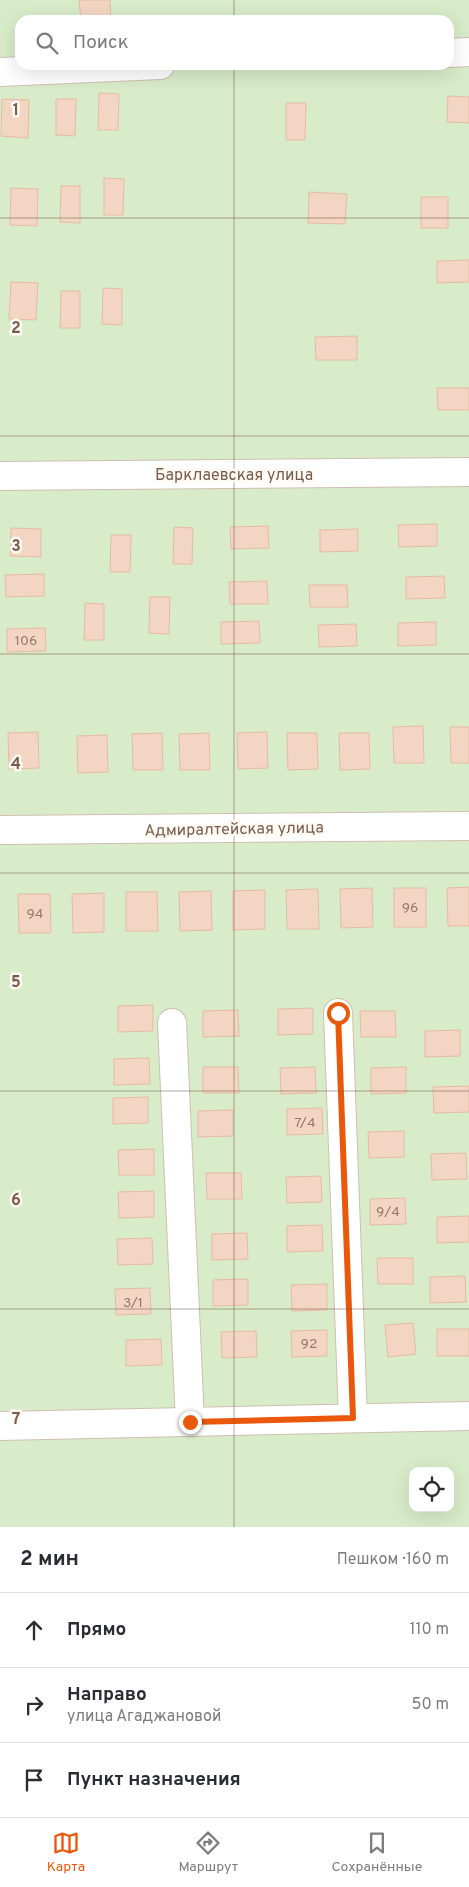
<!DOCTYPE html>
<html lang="ru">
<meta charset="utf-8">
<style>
body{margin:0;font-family:Overpass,sans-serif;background:#f2f2f3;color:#2b2b33}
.controls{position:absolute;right:15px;bottom:15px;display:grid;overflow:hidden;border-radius:10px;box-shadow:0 5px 20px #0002}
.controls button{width:45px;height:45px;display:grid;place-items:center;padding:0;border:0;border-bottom:1px solid #e1e1e2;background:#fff;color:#2b2b33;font:25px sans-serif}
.stop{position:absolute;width:15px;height:15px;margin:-11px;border:4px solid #ea580c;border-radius:50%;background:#fff}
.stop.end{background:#ea580c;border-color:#fff;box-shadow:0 1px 5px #0008}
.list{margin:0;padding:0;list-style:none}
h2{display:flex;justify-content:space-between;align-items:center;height:65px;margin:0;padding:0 20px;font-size:21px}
h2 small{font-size:16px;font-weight:400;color:#7c7c81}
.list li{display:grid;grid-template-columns:32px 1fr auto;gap:15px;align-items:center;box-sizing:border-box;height:75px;padding:0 20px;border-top:1px solid #e1e1e2}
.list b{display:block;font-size:19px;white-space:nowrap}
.list p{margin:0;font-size:16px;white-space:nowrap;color:#7c7c81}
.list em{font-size:16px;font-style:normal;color:#7c7c81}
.icon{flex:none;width:28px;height:28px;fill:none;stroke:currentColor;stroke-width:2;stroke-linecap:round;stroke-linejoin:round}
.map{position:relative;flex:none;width:469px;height:1527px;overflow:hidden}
.search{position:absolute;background:#fff;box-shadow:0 5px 20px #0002;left:15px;right:15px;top:15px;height:55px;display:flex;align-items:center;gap:12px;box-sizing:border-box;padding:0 18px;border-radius:15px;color:#7c7c81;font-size:19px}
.sheet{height:290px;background:#fff}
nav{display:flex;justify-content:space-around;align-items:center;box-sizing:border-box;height:70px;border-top:1px solid #e1e1e2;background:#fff;font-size:14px;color:#7c7c81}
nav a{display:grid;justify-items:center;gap:2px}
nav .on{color:#ea580c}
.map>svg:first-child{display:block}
.green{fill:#d8ecc9;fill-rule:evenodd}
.building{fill:#f3d5c3;stroke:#e6bba3}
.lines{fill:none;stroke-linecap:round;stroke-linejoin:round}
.minor-casing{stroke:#d1beb0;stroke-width:30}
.minor{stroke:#fff;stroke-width:28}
.route{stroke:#ea580c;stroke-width:6}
.grid{fill:none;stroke:#7a5c4d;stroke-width:1;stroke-opacity:0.55}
.labels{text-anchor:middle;stroke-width:5;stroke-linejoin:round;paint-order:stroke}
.number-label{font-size:14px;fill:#987a6a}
.street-label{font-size:16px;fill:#7a5c4d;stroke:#fffaf3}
.grid-label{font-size:16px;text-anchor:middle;font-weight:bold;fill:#7a5c4d;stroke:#fffaf3;stroke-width:5;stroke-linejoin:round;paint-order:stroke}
</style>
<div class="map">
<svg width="469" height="1527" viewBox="0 0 469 1527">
<rect width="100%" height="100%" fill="#fdf6ec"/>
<path class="green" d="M0,0h469v1527h-469zM20,20h429v45h-429zM413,1471h37v37h-37z"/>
<g class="building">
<path d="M79,0h31l1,20h-30z"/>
<path d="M99,93l20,1 -1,36h-20z"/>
<path d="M448,96l21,1v26l-22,-1z"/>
<path d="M2,99l27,1 -1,38 -27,-2z"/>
<path d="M56,99h20l-1,37 -19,-1z"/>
<path d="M286,103h20l-1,37h-19z"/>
<path d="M104,178l20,1 -1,36h-19z"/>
<path d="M61,186h19v37l-20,-1z"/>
<path d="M11,188l27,1 -1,37 -27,-1z"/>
<path d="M309,192l38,2 -2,30 -37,-1z"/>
<rect x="421" y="197" width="27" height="31"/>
<path d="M469,260v22l-32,1v-22z"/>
<path d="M11,282l27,1 -2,37 -27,-1z"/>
<path d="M103,288l19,1v36l-20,-1z"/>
<path d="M61,291h19v37h-20z"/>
<path d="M357,336v24h-41l-1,-23z"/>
<path d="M437,388h32v22h-31z"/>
<path d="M437,524v22l-38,1 -1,-22z"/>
<path d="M268,526l1,22 -38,1 -1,-22z"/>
<path d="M174,527l19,1 -1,36h-19z"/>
<path d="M11,528l30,1v28l-31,-1z"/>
<path d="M358,529v22l-38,1v-22z"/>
<path d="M111,535h20l-1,37h-20z"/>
<path d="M44,574v22l-38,1 -1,-22z"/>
<path d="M444,576l1,22 -39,1v-22z"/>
<path d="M267,581l1,23h-38l-1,-22z"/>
<path d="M309,585h38l1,22h-38z"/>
<path d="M150,597h20l-1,37 -20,-1z"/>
<path d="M85,603l19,1v36h-20z"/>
<path d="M259,621l1,22 -39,1v-22z"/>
<path d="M436,622v23l-38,1v-23z"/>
<path d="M356,624l1,22 -38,1 -1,-22z"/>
<path d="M45,628l1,23 -39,1v-23z"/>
<path d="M423,726l1,37h-30l-1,-36z"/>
<path d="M450,727h19v36h-18z"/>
<path d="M38,732l1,36 -30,1 -1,-36z"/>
<path d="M267,732l1,36 -30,1 -1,-36z"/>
<path d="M162,733l1,37h-30l-1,-36z"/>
<path d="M209,733l1,37h-30l-1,-36z"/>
<path d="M287,733h30l1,36 -30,1z"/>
<path d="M339,733h30l1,36 -30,1z"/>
<path d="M107,735l1,37 -30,1 -1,-37z"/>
<path d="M469,887v39h-21l-1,-38z"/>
<path d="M372,888l1,39 -32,1 -1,-39z"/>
<rect x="394" y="888" width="32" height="39"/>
<path d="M318,889l1,40h-32l-1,-39z"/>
<path d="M265,890v39l-32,1v-39z"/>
<path d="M211,891l1,39 -32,1 -1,-39z"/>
<path d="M126,892h31l1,39h-32z"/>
<path d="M104,893v39l-31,1 -1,-39z"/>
<path d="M18,894h32l1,39h-32z"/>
<path d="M153,1005v26l-35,1v-26z"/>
<path d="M313,1008v26l-35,1v-26z"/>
<path d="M238,1010l1,26 -36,1v-26z"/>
<path d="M360,1011h35l1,26h-35z"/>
<path d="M460,1030v26l-35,1v-26z"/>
<path d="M149,1058l1,26 -36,1v-26z"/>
<path d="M203,1067h35l1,26h-36z"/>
<path d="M315,1067l1,26 -35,1 -1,-26z"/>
<path d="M406,1067v26l-35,1v-26z"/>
<path d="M469,1086v26l-35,1 -1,-26z"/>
<path d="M148,1097v26l-35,1v-26z"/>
<path d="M322,1108l1,26 -36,1v-26z"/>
<path d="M233,1110v26l-35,1v-26z"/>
<path d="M404,1131v26l-35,1 -1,-26z"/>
<path d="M154,1149v26h-35l-1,-25z"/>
<path d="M466,1153l1,26 -35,1 -1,-26z"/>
<path d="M206,1173h35l1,26h-35z"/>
<path d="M321,1176l1,26 -35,1 -1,-26z"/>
<path d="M154,1191v26l-35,1 -1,-26z"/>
<path d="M405,1198l1,26 -36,1v-26z"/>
<path d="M469,1216v26l-32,1v-26z"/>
<path d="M322,1225l1,26 -36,1v-26z"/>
<path d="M247,1233l1,26 -36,1v-26z"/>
<path d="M152,1238l1,26 -35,1 -1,-26z"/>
<path d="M377,1258h36v26h-35z"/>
<path d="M465,1276l1,26 -36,1v-26z"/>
<path d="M248,1279v26l-35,1v-26z"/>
<path d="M327,1284v26l-35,1 -1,-26z"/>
<path d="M150,1288l1,26 -35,1 -1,-26z"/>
<path d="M413,1323l3,31 -28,3 -3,-32z"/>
<rect x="437" y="1329" width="32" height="27"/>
<path d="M327,1330v26l-35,1 -1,-26z"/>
<path d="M256,1331l1,26 -35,1 -1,-26z"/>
<path d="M161,1339l1,26 -36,1v-26z"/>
</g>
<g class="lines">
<defs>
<g id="minor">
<path d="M449,53l20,-1"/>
<path d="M0,72l160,-7"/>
<path d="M0,476l469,-4"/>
<path d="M0,830l469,-4"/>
<path d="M338,1013l15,405"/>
<path d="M172,1023l18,399"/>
<path d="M0,1426l469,-10"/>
</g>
</defs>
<use href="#minor" class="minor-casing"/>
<use href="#minor" class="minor"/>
</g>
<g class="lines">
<path class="route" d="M190,1422l163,-4 -15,-405"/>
</g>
<path class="grid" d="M234,0v20M234,65v1462M0,218h469M0,436h469M0,654h469M0,873h469M0,1091h469M0,1309h469"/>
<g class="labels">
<g class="number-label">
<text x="26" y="645">106</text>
<text x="410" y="912">96</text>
<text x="35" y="918">94</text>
<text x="305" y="1127">7/4</text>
<text x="388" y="1216">9/4</text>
<text x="133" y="1307">3/1</text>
<text x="309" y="1348">92</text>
</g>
<g class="street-label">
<text x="234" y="480">Барклаевская улица</text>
<text transform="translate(234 828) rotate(-1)" y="6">Адмиралтейская улица</text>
</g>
</g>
<g class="grid-label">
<text x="16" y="115">1</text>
<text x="16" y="333">2</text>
<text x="16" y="551">3</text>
<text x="16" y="769">4</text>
<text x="16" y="987">5</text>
<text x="16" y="1205">6</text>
<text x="16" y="1424">7</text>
</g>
</svg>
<div class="controls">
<button><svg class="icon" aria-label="locate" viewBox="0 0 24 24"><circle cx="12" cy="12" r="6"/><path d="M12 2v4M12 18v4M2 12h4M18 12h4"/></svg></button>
</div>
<div class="stop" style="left:338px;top:1013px"></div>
<div class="stop end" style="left:190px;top:1422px"></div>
<div class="search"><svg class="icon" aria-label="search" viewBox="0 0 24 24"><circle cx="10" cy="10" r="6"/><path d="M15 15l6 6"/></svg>Поиск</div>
</div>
<section class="sheet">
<h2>2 мин<small>Пешком · 160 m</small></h2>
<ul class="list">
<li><svg class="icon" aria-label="ahead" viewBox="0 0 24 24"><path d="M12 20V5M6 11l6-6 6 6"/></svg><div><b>Прямо</b></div><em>110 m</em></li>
<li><svg class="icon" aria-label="right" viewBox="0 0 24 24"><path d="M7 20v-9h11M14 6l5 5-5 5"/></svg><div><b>Направо</b><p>улица Агаджановой</p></div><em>50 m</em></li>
<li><svg class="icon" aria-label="arrive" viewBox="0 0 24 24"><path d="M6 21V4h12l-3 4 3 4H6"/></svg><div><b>Пункт назначения</b></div></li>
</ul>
</section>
<nav>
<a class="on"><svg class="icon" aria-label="map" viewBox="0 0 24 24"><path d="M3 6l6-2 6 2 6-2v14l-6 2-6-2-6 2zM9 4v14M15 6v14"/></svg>Карта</a>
<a><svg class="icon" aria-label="directions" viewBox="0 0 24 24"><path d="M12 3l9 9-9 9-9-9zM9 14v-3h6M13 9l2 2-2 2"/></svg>Маршрут</a>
<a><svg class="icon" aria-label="saved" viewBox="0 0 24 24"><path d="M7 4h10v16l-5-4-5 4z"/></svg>Сохранённые</a>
</nav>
